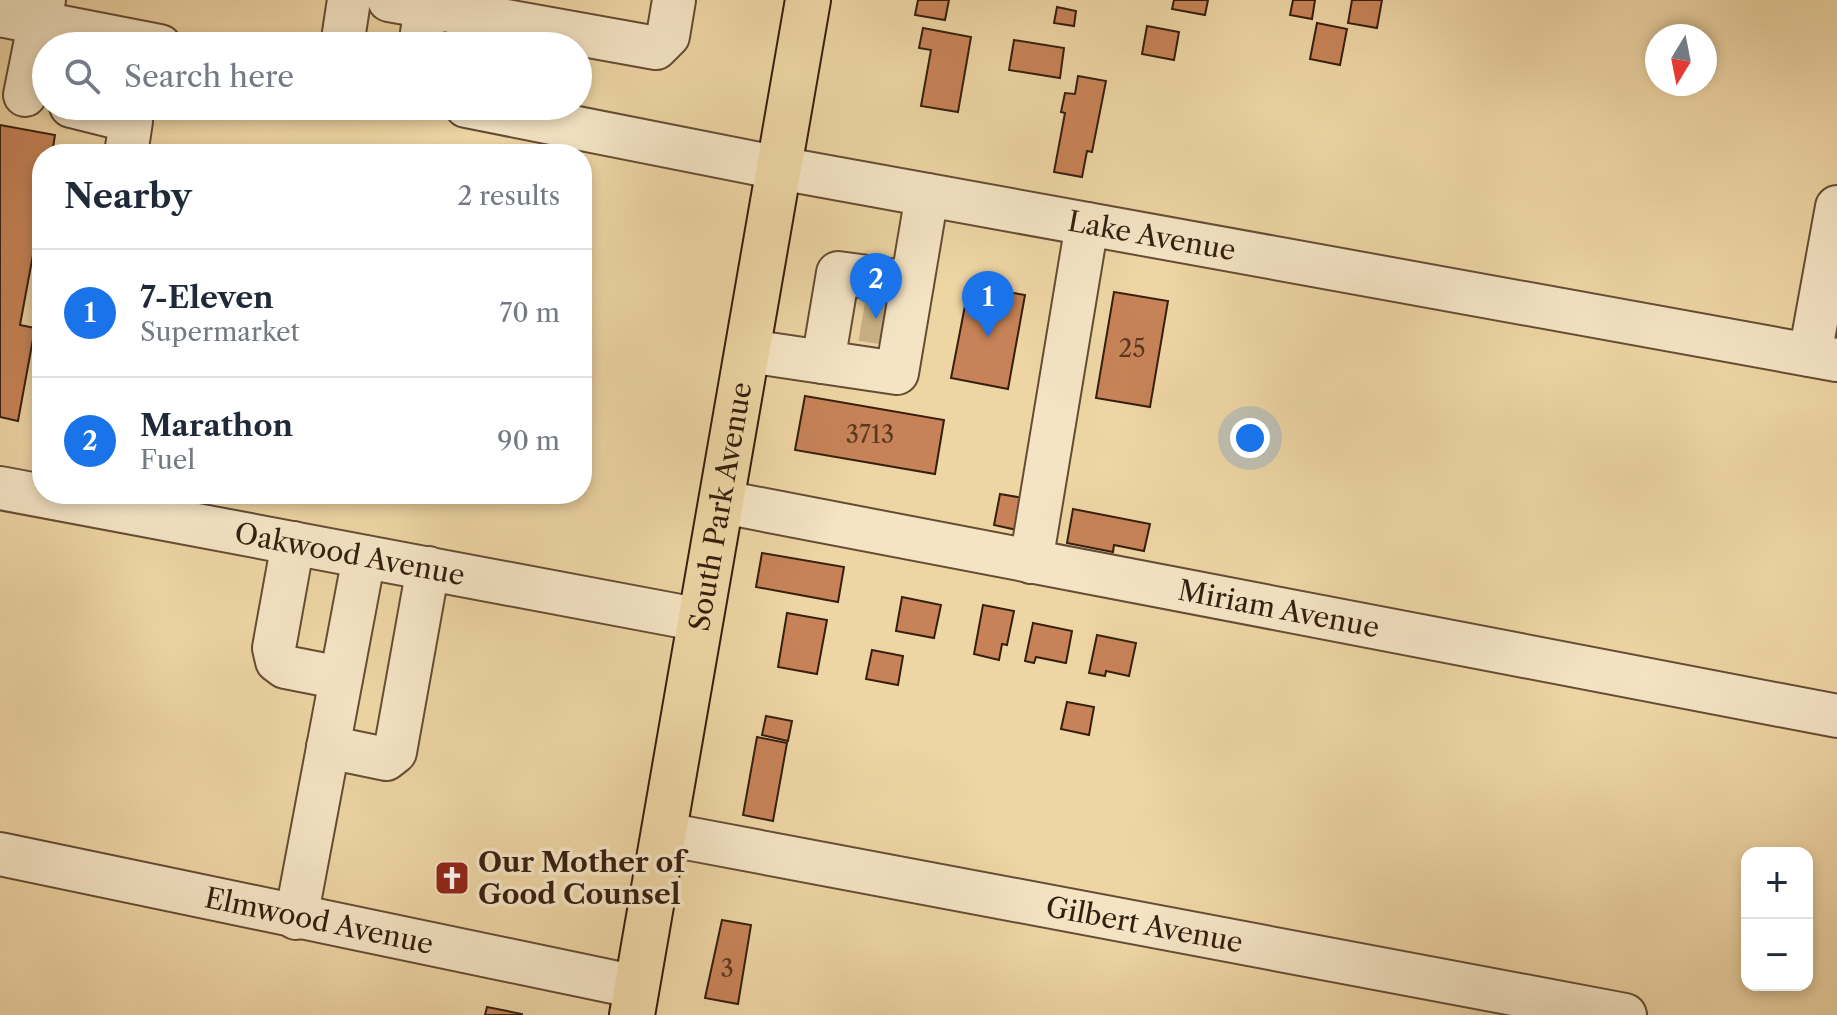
<!DOCTYPE html>
<meta charset="utf-8">
<style>
body{margin:0;font-family:"Libre Caslon Text",serif;background:#f6f6f7;color:#1f2937}
.controls{position:absolute;right:24px;bottom:24px;display:grid;overflow:hidden;border-radius:16px;box-shadow:0 4px 12px #0003}
.controls button{width:72px;height:72px;display:grid;place-items:center;padding:0;border:0;border-bottom:2px solid #e0e1e3;background:#fff;color:#1f2937;font:40px sans-serif}
.compass{position:absolute;left:1645px;top:24px;width:72px;height:72px;border-radius:50%;background:#fff;box-shadow:0 4px 12px #0003;rotate:190deg}
.you{position:absolute;left:1250px;top:438px;width:28px;height:28px;margin:-20px;border:6px solid #fff;border-radius:50%;background:#1a73e8;box-shadow:0 0 0 12px #1a73e833}
.badge{display:grid;place-items:center;width:52px;height:52px;border-radius:50%;background:#1a73e8;color:#fff;font-size:26px;font-weight:700}
.pin{position:absolute;translate:-50% -66px;filter:drop-shadow(0 2px 4px #0008)}
.pin::after{content:'';position:absolute;top:42px;width:28px;height:24px;background:inherit;clip-path:polygon(0 0,100% 0,50% 100%)}
.list{margin:0;padding:0;list-style:none}
h2{display:flex;justify-content:space-between;align-items:center;height:104px;margin:0;padding:0 32px;font-size:34px}
h2 small{font-size:26px;font-weight:400;color:#747a83}
.list li{display:grid;grid-template-columns:52px 1fr auto;gap:24px;align-items:center;box-sizing:border-box;height:128px;padding:0 32px;border-top:2px solid #e0e1e3}
.list b{display:block;font-size:30px;white-space:nowrap}
.list p{margin:0;font-size:26px;white-space:nowrap;color:#747a83}
.list em{font-size:26px;font-style:normal;color:#747a83}
.icon{flex:none;width:44px;height:44px;fill:none;stroke:currentColor;stroke-width:2;stroke-linecap:round;stroke-linejoin:round}
.map{position:relative;flex:none;width:1837px;height:1015px;overflow:hidden}
.search{position:absolute;background:#fff;box-shadow:0 4px 12px #0003;left:32px;top:32px;width:560px;height:88px;display:flex;align-items:center;gap:20px;box-sizing:border-box;padding:0 28px;border-radius:44px;color:#747a83;font-size:30px}
.panel{position:absolute;background:#fff;box-shadow:0 4px 12px #0003;left:32px;top:144px;width:560px;height:360px;border-radius:32px}
.map>svg:first-child{display:block}
.building{fill:#c78357;stroke:#361f0f;stroke-width:2}
.lines{fill:none;stroke-linecap:round;stroke-linejoin:round}
.minor-tunnel{stroke:#c9b186;stroke-width:42;stroke-dasharray:42 21;stroke-linecap:butt}
.minor-casing{stroke:#644c34;stroke-width:46}
.major-casing{stroke:#361f0f;stroke-width:48}
.minor{stroke:#f4e4c4;stroke-width:42}
.major{stroke:#eed5a4;stroke-width:44}
.labels{text-anchor:middle;stroke-width:7;stroke-linejoin:round;paint-order:stroke}
.number-label{font-size:24px;fill:#5a3821}
.street-label{font-size:28px;fill:#361f0f;stroke:#f4e4c4}
.poi-label{font-size:28px;font-weight:bold;fill:#361f0f;stroke:#f4e4c4;text-anchor:start}
</style>
<div class="map">
<svg width="1837" height="1015" viewBox="0 0 1837 1015">
<rect width="100%" height="100%" fill="#eed5a4"/>
<filter id="stains"><feTurbulence type="fractalNoise" baseFrequency=".0025" numOctaves="4"/><feColorMatrix values="0 0 0 0 .2 0 0 0 0 .09 0 0 0 0 .02 0 0 0 .5 -.17"/></filter>
<radialGradient id="worn" r=".72"><stop offset=".6" stop-color="#630" stop-opacity="0"/><stop offset="1" stop-color="#630" stop-opacity=".3"/></radialGradient>
<g class="building">
<path d="M918,0h31l-4,20 -30,-5z"/>
<path d="M1174,0h34l-3,15 -33,-6z"/>
<path d="M1293,0h22l-3,19 -22,-4z"/>
<path d="M1352,0h30l-5,28 -29,-5z"/>
<path d="M1057,7l19,4 -2,15 -20,-3z"/>
<path d="M1317,23l30,6 -7,36 -30,-6z"/>
<path d="M1147,26l32,6 -5,28 -32,-6z"/>
<path d="M923,28l48,9 -13,75 -37,-6 10,-56 -12,-2z"/>
<path d="M1014,40l50,8 -4,30 -51,-8z"/>
<path d="M1078,76l28,5 -14,71 -5,-1 -5,26 -28,-5 11,-59 -4,-1 4,-19 10,1z"/>
<path d="M0,125l55,10 -3,19h-10v52l-22,119 15,3 -17,93 -18,-4z"/>
<path d="M969,285l56,10 -17,94 -57,-11z"/>
<path d="M1114,292l54,9 -18,106 -54,-9z"/>
<path d="M805,396l139,24 -9,54 -140,-24z"/>
<path d="M519,494h43l-2,9z"/>
<path d="M1000,494l23,4 -6,32 -23,-5z"/>
<path d="M1073,509l77,15 -6,27 -30,-6 -1,7 -46,-9z"/>
<path d="M762,553l82,14 -6,35 -82,-15z"/>
<path d="M902,597l39,8 -7,33 -38,-7z"/>
<path d="M983,605l31,6 -7,34 -5,-1 -3,16 -25,-6z"/>
<path d="M787,613l40,7 -10,54 -39,-7z"/>
<path d="M1033,623l39,8 -6,32 -30,-6 -2,6 -9,-2z"/>
<path d="M1097,635l39,8 -7,33 -23,-5 -1,5 -16,-3z"/>
<path d="M872,650l31,6 -5,29 -32,-6z"/>
<path d="M1067,702l27,5 -5,28 -28,-6z"/>
<path d="M766,716l26,5 -4,20 -26,-6z"/>
<path d="M757,737l30,6 -14,78 -30,-6z"/>
<path d="M722,920l29,5 -13,79 -33,-6z"/>
<path d="M487,1007l35,7v1h-37z"/>
</g>
<g class="lines">
<path class="minor-tunnel" d="M862,320l31,5"/>
<defs>
<g id="minor">
<path d="M389,0l267,48 12,-12 6,-36"/>
<path d="M0,15l160,31"/>
<path d="M342,46l7,-46"/>
<path d="M420,46l6,-39"/>
<path d="M25,95l19,-95"/>
<path d="M71,106l60,15 -5,33"/>
<path id="s1" d="M466,106l313,62 1058,192"/>
<path d="M748,351l149,22 30,-178"/>
<path d="M1810,355l27,-148"/>
<path d="M823,362l15,-89 74,10"/>
<path id="s2" d="M0,488l701,132"/>
<path id="s3" d="M723,502l1114,214"/>
<path d="M293,543l-19,105 3,13 8,6 56,11"/>
<path d="M1031,562l56,-338"/>
<path d="M328,747l58,12 9,-7 33,-184"/>
<path id="s4" d="M665,834l960,181"/>
<path id="s5" d="M0,854l637,133"/>
<path d="M296,918l68,-361"/>
</g>
<g id="major">
<path id="s6" d="M632,1015l176,-1015"/>
</g>
</defs>
<use href="#minor" class="minor-casing"/>
<use href="#major" class="major-casing"/>
<use href="#minor" class="minor"/>
<use href="#major" class="major"/>
</g>
<defs>
<symbol id="church-square" viewBox="-11 -11 22 22"><rect x="-9" y="-9" width="18" height="18" rx="4" fill="#8f2418" stroke="#f4e4c4"/><path d="M-1.2-6h2.4v3.5h3.3v2.4h-3.3V6h-2.4V-.1h-3.3v-2.4h3.3Z" fill="#fff"/></symbol>
</defs>
<g fill-rule="evenodd">
<use href="#church-square" x="432" y="858" width="40" height="40"/>
</g>
<g class="labels">
<g class="number-label">
<text x="1132" y="357">25</text>
<text x="870" y="443">3713</text>
<text x="727" y="977">3</text>
</g>
<g class="street-label">
<text dy="10" stroke="none"><textPath href="#s1" startOffset="698">Lake Avenue</textPath></text>
<text dy="10" stroke="none"><textPath href="#s6" startOffset="516">South Park Avenue</textPath></text>
<text dy="10" stroke="none"><textPath href="#s2" startOffset="356">Oakwood Avenue</textPath></text>
<text dy="10" stroke="none"><textPath href="#s3" startOffset="566">Miriam Avenue</textPath></text>
<text dy="10" stroke="none"><textPath href="#s5" startOffset="326">Elmwood Avenue</textPath></text>
<text dy="10" stroke="none"><textPath href="#s4" startOffset="488">Gilbert Avenue</textPath></text>
</g>
<g class="poi-label">
<text x="478" y="872">Our Mother of<tspan x="478" dy="32">Good Counsel</tspan></text>
</g>
</g>
<rect width="100%" height="100%" filter="url(#stains)"/>
<rect width="100%" height="100%" fill="url(#worn)"/>
</svg>
<div class="controls">
<button>+</button>
<button>−</button>
</div>
<svg class="compass" viewBox="-18 -18 36 36"><path d="M0-13l5 13h-10z" fill="#e53935"/><path d="M0 13l5-13h-10z" fill="#747a83"/></svg>
<div class="you"></div>
<div class="pin badge" style="left:988px;top:337px">1</div>
<div class="pin badge" style="left:876px;top:319px">2</div>
<div class="search"><svg class="icon" aria-label="search" viewBox="0 0 24 24"><circle cx="10" cy="10" r="6"/><path d="M15 15l6 6"/></svg>Search here</div>
<section class="panel">
<h2>Nearby<small>2 results</small></h2>
<ul class="list">
<li><span class="badge">1</span><div><b>7-Eleven</b><p>Supermarket</p></div><em>70 m</em></li>
<li><span class="badge">2</span><div><b>Marathon</b><p>Fuel</p></div><em>90 m</em></li>
</ul>
</section>
</div>
